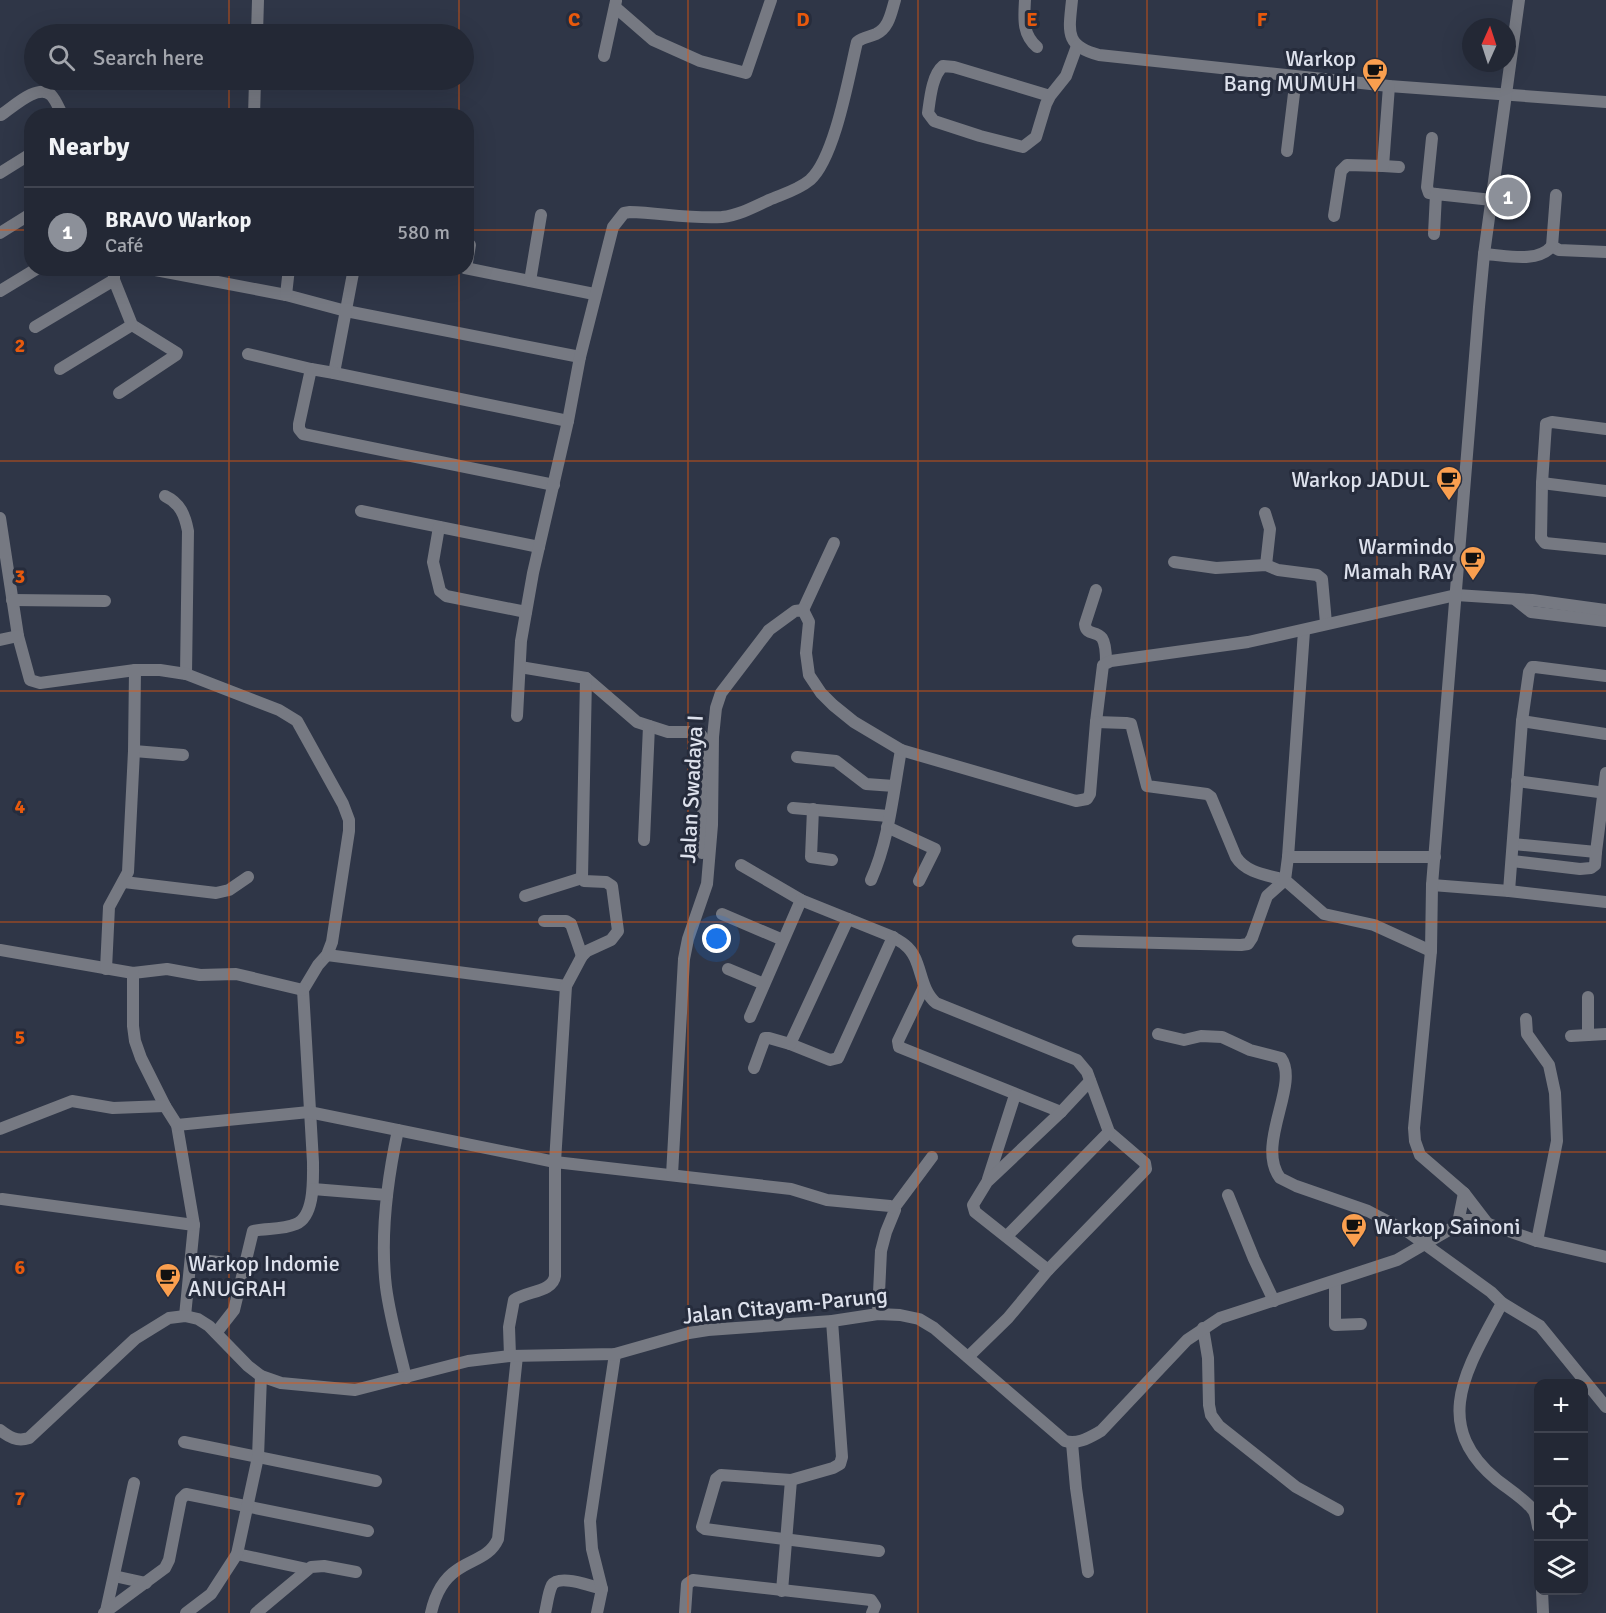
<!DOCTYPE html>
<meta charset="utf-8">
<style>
body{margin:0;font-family:Signika,sans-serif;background:#2f3441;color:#f1f3f6}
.controls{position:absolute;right:18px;bottom:18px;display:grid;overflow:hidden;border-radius:12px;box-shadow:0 6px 24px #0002}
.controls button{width:54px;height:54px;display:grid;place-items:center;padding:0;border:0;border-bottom:2px solid #404450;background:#232835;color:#f1f3f6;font:30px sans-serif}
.compass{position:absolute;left:1462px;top:18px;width:54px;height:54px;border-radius:50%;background:#232835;box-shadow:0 6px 24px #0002;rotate:3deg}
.you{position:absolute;left:717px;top:939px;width:21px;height:21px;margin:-15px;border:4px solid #fff;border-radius:50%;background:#1a73e8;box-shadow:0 0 0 9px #1a73e833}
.badge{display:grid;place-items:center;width:39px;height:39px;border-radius:50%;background:#8c9099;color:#fff;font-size:20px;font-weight:700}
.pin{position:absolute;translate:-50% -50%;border:3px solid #fff;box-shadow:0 2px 6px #0006}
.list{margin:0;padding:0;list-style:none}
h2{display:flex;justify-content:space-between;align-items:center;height:78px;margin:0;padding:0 24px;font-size:26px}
h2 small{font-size:20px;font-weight:400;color:#a3a6ad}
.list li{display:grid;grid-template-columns:39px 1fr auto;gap:18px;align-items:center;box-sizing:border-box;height:90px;padding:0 24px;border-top:2px solid #404450}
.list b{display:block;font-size:22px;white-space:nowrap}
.list p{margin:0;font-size:20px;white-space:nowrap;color:#a3a6ad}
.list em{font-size:20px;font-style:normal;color:#a3a6ad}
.icon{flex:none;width:33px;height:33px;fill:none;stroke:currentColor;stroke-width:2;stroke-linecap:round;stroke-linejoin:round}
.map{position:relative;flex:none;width:1606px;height:1613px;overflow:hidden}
.search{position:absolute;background:#232835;box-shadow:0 6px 24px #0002;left:24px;top:24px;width:450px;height:66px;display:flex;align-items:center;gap:15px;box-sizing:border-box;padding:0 21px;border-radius:33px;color:#a3a6ad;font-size:22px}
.panel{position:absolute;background:#232835;box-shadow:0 6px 24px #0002;left:24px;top:108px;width:450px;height:168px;border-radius:24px}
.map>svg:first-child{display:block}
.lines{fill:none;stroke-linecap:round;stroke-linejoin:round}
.minor{stroke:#767982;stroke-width:12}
.tertiary{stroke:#767982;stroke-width:12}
.grid{fill:none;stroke:#e8590c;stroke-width:1.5;stroke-opacity:0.55}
.labels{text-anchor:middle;stroke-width:6;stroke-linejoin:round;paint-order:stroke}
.poi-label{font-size:22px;fill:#dde1ec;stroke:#262c3c;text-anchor:end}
.street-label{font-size:22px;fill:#dde1ec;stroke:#262c3c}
.grid-label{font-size:20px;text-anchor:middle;font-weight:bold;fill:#e8590c;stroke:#262c3c;stroke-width:6;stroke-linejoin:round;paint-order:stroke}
</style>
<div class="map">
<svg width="1606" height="1613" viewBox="0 0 1606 1613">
<rect width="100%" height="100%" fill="#2f3647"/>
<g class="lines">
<g class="minor">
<path d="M1025,0c-1,18 -3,34 12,47"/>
<path d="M1072,0c-3,31 -8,46 27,55l290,31 217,16"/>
<path d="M615,7l38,33 47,21 46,12 25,-73"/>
<path d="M257,34l1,-34"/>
<path d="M604,56l12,-55"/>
<path d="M1050,96l-96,-29 -11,-1c-11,9 -13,33 -15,47l6,8 46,15 43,11 13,-10 10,-33 4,-8 16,-20 11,-30"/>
<path d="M1,115c12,-8 37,-32 50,-20 5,5 8,14 12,21"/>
<path d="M254,116l1,-36"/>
<path d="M1432,138l-5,49 2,6 7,1"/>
<path d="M1287,151l9,-74"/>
<path d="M1383,166l16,1"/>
<path d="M0,173l32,-20"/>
<path d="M1556,195l-4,51 7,4 47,2"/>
<path d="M1334,216l7,-45 6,-6 36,1 6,-80"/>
<path d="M0,233l32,-20"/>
<path d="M1434,234l2,-40 56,6"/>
<path d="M1484,254c21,1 53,10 68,-8"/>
<path d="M114,268v12l18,45 45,28 -1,2 -57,38"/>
<path d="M145,268l141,27 60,16 234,46"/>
<path d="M354,268l-20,105 234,48"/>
<path d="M465,268l129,26"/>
<path d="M466,268l4,-23"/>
<path d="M530,281l11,-66"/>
<path d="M0,291l38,-23"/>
<path d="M286,295l3,-27"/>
<path d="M35,327l79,-47"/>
<path d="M248,354l63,15"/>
<path d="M60,369l72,-44"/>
<path d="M334,373l-23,-4 -12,55v5l4,5 251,51"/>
<path d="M1606,429l-54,-7 -6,2 -4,59 -1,55 4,5 61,6"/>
<path d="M1542,483l64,8"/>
<path d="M165,496c15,7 20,19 23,35l-2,143"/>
<path d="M361,511l178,36"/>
<path d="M1265,513l5,16 -4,36"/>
<path d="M0,518l18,118 12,44 10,3 95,-13h25l26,4 93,36 18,11 46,83 6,16v11l-17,111 -5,13 -9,10 -15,25 10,172c0,17 2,54 -17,62 -14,6 -29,4 -43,7l-19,79 -18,23"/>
<path d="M439,527l-6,35 7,29 6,5 80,16"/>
<path d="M1174,562l42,6 50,-3 12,5 39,5 5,4 4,44"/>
<path d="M1096,590l-11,34c1,12 11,6 17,14 4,6 4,17 4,24"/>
<path d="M12,600l93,1"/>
<path d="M1516,600l15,12 75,9"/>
<path d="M803,610l31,-67"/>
<path d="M0,640l18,-4"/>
<path d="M520,667l66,11 51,44 31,10h29c8,4 7,11 8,20l-3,101"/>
<path d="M517,716l4,-75 12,-68 35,-152 12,-64 33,-130 11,-14 6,-1c31,1 61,7 92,5 17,-2 32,-10 47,-17 14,-6 29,-10 41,-20 25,-22 39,-105 47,-138 6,-5 12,-5 19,-8 13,-6 15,-21 19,-34"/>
<path d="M1522,721l84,13"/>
<path d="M134,751l49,4"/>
<path d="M797,757l39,4 30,23 28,2"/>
<path d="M1517,781l89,12"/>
<path d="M793,808l95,8"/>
<path d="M813,809l-2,48 21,3"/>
<path d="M887,827l48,22 -16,32"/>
<path d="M644,840l5,-114"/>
<path d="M1513,844l83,8 10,-79"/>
<path d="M1288,857l16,-226"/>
<path d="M1512,861l68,8 11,-1 4,-3 1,-13"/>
<path d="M741,865l60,35 92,37c4,3 9,5 12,8 18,14 13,43 31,58l141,57 10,12 22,60 36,31 1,6 -98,101 -40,48 -40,39"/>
<path d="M871,880c18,-40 22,-86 30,-130"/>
<path d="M1285,880c-18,-5 -39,-7 -49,-23l-25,-60 -4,-3 -60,-8 -16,-62 -5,-1 -30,-1 7,-57 8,-4 137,-19 208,-47 76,5 74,10"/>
<path d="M124,882l92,11 13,-3 19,-13"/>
<path d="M1432,885l77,6 97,11"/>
<path d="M1509,891l13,-170 7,-49 3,-5h3l71,9"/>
<path d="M525,896l57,-18"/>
<path d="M722,914l61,26"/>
<path d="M544,921h22l5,3 11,32"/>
<path d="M1078,941l163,4 7,-1 4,-6 15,-42 18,-16"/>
<path d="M0,950l133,23 34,-4 33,6 36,-1 67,16"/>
<path d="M1431,951l-57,-26 -50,-11 -39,-34 3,-23h147"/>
<path d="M327,955l239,31"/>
<path d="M106,969l3,-62 19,-35 6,-121 1,-81"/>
<path d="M728,969l36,15"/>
<path d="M133,973v53l2,15 6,17 24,48 12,19 17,100 -9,91"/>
<path d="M924,987l-26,54 1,6 162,65"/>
<path d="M750,1017l51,-117"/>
<path d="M1526,1019l1,15 22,31 6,28 2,48 -20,100"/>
<path d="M1158,1034l26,6 17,-4 21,1 28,13 31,8c19,27 -26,86 -1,120l16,8 72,25 40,21 83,60 11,11c-33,63 -74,120 -5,177 10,8 29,20 36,30 3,4 4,12 5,17"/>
<path d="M1588,1035v-38"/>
<path d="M1571,1036l35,-2"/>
<path d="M790,1044l40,16 8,-2 55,-121"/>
<path d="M754,1068l11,-30h4l21,6 58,-125"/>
<path d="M177,1125l132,-13 246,50 236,27 36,11 63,6 5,4 -9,22 -5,19 -3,63"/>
<path d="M0,1129l72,-28 41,7 52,-2"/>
<path d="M398,1130c-11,51 -18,106 -12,157 4,31 13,61 20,91"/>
<path d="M672,1175l12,-216 4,-20 19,-55 5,-59 1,-88 3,-29 5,-15 48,-63 26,-19 8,-1 6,12 -3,31 3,22 12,18 12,12 21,17 47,28 175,51 11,-2 3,-5 6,-72"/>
<path d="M988,1179l27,-84"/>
<path d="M313,1189l74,6"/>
<path d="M1228,1195l26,64 20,42"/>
<path d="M2,1199l192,26"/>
<path d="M894,1208l38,-51"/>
<path d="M1458,1223l6,-30"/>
<path d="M1487,1223l-23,-30 -44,-38 -5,-14 -1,-13 17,-177 1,-66 47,-578 5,-53 35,-254"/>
<path d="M1007,1236l102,-104"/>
<path d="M191,1259l55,6"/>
<path d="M1048,1270l-73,-58 -2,-7 14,-23 74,-70 29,-31"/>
<path d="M1335,1281v44l26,-1"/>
<path d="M1502,1303l38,23 66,81"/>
<path d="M832,1321l10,136 -2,7 -7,4 -42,12 -70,-5 -5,4 -14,48 3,2 174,22"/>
<path d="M1203,1328l5,30 1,47 2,10 8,11 77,61 42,23"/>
<path d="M510,1356l-1,-29 5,-27c13,-9 39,-8 41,-24v-114l11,-176 16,-30 5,-5 24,-11 7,-9 -6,-45 -6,-4 -22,-1 -2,-3 4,-200"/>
<path d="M184,1442l192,39"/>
<path d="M1072,1443l4,45 12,84"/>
<path d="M237,1554l70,15"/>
<path d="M114,1576l32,7"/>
<path d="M1542,1590l1,23"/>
<path d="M782,1591l9,-111"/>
<path d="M106,1611l28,-128"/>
<path d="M104,1613l61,-45 4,-8 12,-61 5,-5 182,37"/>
<path d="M186,1613l25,-19 26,-40 21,-97 3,-81"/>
<path d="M256,1613l55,-46 13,-1 32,6"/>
<path d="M431,1613c4,-18 11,-33 26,-43 16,-11 33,-13 41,-31l19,-183"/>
<path d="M545,1613c2,-8 3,-20 7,-28 7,-11 40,1 50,4"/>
<path d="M597,1613l5,-24 -10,-40 -2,-28 25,-167"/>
<path d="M685,1613l2,-29 6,-4 178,20 4,6 -3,7"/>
</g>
<path class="tertiary" d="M0,1430c9,7 17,12 29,8l106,-99 34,-21 16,-2 13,3 11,7 39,40 13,10 20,7 74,7 113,-29 42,-5 105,-2 74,-21 19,-3 124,-9 46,-7 22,1 19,4 15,9 131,113c13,4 25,-4 36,-10l86,-91 33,-22 177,-58 69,-40h11l60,21 69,16"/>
</g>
<path class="grid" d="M229,0v34M459,0v34M688,0v1613M918,0v1613M1147,0v1613M1377,0v1613M229,80v36M459,80v36M0,230h32M466,230h1140M229,268v1345M459,268v1345M0,461h1606M0,691h1606M0,922h1606M0,1152h1606M0,1383h1606"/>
<defs>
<symbol id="cafe-pin" viewBox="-11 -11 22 30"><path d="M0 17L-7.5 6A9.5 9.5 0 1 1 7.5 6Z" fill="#fa9f4f" stroke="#262c3c"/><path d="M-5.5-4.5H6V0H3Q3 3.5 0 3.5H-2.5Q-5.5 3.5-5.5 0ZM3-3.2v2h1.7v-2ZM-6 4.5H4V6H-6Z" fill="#111"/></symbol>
</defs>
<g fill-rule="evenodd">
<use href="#cafe-pin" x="1360" y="56" width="30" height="40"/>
<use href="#cafe-pin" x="1434" y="464" width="30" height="40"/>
<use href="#cafe-pin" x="1458" y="544" width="30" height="40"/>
<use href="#cafe-pin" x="1339" y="1211" width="30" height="40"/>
<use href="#cafe-pin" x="153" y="1261" width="30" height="40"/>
</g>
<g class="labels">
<g class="poi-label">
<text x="1356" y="66">Warkop<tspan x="1356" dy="25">Bang MUMUH</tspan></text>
<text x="1430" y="487">Warkop JADUL</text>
<text x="1454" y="554">Warmindo<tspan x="1454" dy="25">Mamah RAY</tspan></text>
<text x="1374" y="1234" text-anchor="start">Warkop Sainoni</text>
<text x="188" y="1271" text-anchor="start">Warkop Indomie<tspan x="188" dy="25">ANUGRAH</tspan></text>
</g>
<g class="street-label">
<text transform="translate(691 789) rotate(-87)" y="8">Jalan Swadaya I</text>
<text transform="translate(785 1305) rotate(-6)" y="8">Jalan Citayam-Parung</text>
</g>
</g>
<g class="grid-label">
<text x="574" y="26">C</text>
<text x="803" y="26">D</text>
<text x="1032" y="26">E</text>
<text x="1262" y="26">F</text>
<text x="20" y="352">2</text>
<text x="20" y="583">3</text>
<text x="20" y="813">4</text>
<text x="20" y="1044">5</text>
<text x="20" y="1274">6</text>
<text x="20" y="1505">7</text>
</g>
</svg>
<div class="controls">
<button>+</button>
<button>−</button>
<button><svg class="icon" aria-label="locate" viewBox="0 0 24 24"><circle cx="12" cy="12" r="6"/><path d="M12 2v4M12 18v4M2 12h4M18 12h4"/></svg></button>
<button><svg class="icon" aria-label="layers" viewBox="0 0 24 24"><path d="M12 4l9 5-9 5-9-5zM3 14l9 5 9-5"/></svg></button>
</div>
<svg class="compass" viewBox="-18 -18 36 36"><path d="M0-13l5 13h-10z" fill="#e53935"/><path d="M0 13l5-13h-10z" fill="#a3a6ad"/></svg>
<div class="you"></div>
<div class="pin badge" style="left:1508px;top:197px">1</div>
<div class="search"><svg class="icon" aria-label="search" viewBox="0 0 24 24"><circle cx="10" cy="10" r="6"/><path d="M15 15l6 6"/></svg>Search here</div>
<section class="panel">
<h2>Nearby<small></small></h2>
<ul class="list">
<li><span class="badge">1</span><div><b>BRAVO Warkop</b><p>Café</p></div><em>580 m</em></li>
</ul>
</section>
</div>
